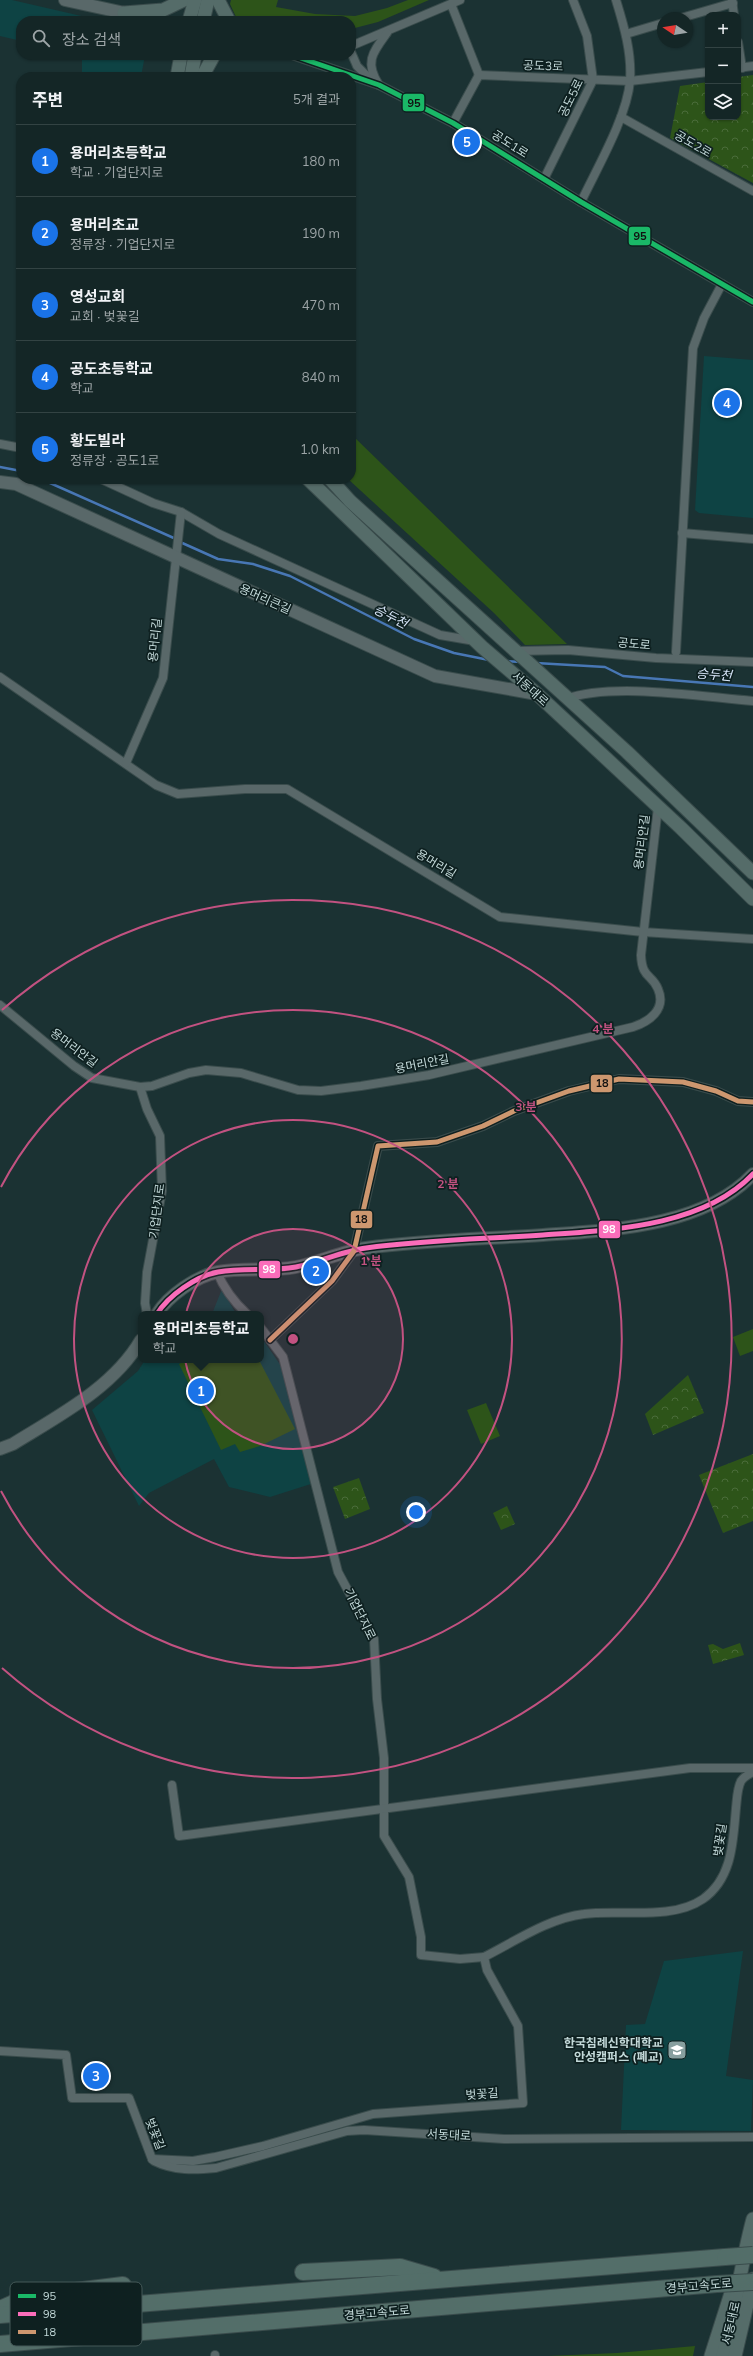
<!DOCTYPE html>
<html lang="ko">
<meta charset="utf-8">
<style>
body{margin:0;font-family:Mulish,"Noto Sans KR",sans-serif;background:#1d2e2e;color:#f1f3f6}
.controls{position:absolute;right:12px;top:12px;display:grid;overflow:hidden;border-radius:8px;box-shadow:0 1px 3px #0004}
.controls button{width:36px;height:36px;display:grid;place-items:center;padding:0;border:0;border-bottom:1px solid #334343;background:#142626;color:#f1f3f6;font:20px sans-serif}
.compass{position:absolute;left:657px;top:12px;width:36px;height:36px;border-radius:50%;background:#142626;box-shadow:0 1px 3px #0004;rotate:282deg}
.you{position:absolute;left:416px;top:1512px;width:14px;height:14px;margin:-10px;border:3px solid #fff;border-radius:50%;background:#1a73e8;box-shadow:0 0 0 6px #1a73e833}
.badge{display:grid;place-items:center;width:26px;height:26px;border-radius:50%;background:#1a73e8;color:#fff;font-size:13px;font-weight:700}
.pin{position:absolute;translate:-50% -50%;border:2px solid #fff;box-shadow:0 1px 4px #0006}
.popup{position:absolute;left:138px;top:1311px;width:126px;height:52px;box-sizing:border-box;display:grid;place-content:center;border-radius:8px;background:#142626;filter:drop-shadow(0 1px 3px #0005);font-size:13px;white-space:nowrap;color:#9da5a7}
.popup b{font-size:15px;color:#f1f3f6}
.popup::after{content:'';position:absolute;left:50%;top:100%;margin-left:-8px;border:8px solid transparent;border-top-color:#142626}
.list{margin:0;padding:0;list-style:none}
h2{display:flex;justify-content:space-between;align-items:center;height:52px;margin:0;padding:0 16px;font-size:17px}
h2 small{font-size:13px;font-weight:400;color:#9da5a7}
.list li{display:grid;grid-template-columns:26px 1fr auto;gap:12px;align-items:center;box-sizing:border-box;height:72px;padding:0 16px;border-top:1px solid #334343}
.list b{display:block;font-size:15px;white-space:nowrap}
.list p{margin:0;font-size:13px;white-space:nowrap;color:#9da5a7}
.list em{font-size:13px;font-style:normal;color:#9da5a7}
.icon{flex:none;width:22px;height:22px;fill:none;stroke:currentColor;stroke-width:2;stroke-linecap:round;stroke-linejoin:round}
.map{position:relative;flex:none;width:753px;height:2356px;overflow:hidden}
.search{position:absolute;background:#142626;box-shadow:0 1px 3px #0004;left:16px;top:16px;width:340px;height:44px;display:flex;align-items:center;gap:10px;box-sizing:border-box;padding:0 14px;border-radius:16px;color:#9da5a7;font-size:15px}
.panel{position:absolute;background:#142626;box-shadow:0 1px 3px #0004;left:16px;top:72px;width:340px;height:412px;border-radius:16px}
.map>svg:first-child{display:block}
.built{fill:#0e4344}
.grass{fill:#2d5419}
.forest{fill:url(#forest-crowns)}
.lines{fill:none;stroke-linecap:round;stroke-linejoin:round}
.stream{stroke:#4877b5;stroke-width:2.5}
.street-casing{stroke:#3a4c4c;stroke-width:10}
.secondary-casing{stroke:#3a4c4c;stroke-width:14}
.primary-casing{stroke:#3a4c4c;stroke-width:15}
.highway-casing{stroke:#3a4c4c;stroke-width:18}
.street{stroke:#596869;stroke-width:8}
.secondary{stroke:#596869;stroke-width:12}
.primary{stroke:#556c69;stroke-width:13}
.highway{stroke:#536e69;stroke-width:16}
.highway-bridge-casing{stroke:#3a4c4c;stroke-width:18;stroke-linecap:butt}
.highway-bridge{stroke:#536e69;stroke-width:16}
.bus-1-casing{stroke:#0e2020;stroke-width:8}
.bus-2-casing{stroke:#0e2020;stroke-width:8}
.bus-3-casing{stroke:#0e2020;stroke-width:8}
.bus-1{stroke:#1ab867;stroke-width:5}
.bus-2{stroke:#fb6dba;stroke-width:5}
.bus-3{stroke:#cd976f;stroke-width:5}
.ring{fill:none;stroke:#c25281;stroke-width:2}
.labels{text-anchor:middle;stroke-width:3.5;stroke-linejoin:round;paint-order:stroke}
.street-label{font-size:12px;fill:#c3d9d9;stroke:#0e2020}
.poi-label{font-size:12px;font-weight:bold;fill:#c3d9d9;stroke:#0e2020;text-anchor:end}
.water-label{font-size:13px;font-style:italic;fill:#d8e6f9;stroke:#0e2020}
.key{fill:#0e2020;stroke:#445858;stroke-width:1}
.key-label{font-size:11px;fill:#c3d9d9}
.centre{fill:#c25281;stroke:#0e2020;stroke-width:2}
.ring-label{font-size:12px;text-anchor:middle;font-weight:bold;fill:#c25281;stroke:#0e2020;stroke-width:3.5;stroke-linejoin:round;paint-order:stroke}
.line-badge{stroke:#0e2020;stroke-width:1.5}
.badge-label{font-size:11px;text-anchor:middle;font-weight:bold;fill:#fff}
.pale-badge-label{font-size:11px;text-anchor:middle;font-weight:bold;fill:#111}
</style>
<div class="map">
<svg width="753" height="2356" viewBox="0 0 753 2356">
<defs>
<pattern id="forest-crowns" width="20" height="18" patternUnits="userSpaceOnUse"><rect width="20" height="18" fill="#2d5419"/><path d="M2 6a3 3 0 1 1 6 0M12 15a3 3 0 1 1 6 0" fill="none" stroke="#4a6c3a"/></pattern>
</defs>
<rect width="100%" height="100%" fill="#1b3233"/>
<g class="built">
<path d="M0,0h12l91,21h-82v12h-2l-2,7 -17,-4z"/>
<path d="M82,55h63l-4,22h-59z"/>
<path d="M704,356l49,4v158l-54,-5 -4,-3z"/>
<path d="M222,1289l14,25h-24z"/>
<path d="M261,1337l20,29 33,117 -44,14 -41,-10 -15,-28 -65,34 -10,13 -47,-96 46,-39 7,-11h116z"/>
<path d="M743,1951l-17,125 27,4 -2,51 -130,-1 5,-105 19,-1 19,-63z"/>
</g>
<g class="grass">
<path d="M231,0h47l-2,7 39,7 40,2 32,-8 21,-8h21l-51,22 -27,7v-8h-100l-15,-4 -6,-13z"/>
<path d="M351,434l216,210 -42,1 -31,-32 -146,-134h3z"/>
<path d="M753,1329v22l-13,5 -7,-19z"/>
<path d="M187,1360h72l36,69 -35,17 -20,6 -5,-8 -14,6 -42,-86z"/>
<path d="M486,1403l14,33 -19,8 -14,-34z"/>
<path d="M695,2346l-2,10h-145l69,-3z"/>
</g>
<g class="forest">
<path d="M753,75v108l-83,-45 10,-52 28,-4v35h30v-40z"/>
<path d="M688,1375l16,38 -51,22 -8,-21z"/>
<path d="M753,1454v67l-30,12 -24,-58z"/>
<path d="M359,1478l11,31 -25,10 -12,-32z"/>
<path d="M507,1506l8,18 -14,6 -8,-17z"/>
<path d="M740,1643l4,12 -31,9 -5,-19 5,-1 10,5z"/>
</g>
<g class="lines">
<g class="stream">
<path d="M0,467l21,4"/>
<path d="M41,479l135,60"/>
<path d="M180,542l38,17 35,5 37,12 124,63 40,14 35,7"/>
<path d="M506,661l15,1"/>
<path d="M536,663l69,4 18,9 130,11"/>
</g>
<defs>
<g id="street">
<path d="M732,0l2,15"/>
<path d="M451,4l28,71"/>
<path d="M681,18l52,-15"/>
<path d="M626,34l37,-11"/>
<path d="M738,42l4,26"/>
<path d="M351,46l109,-46"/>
<path d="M351,52l6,14 13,13"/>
<path d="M292,55l87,30 74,38 128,79 172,100"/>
<path d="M738,68l15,-2"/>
<path d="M379,85c-15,-23 -6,-33 8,-52"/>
<path d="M621,117l132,74"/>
<path d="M453,123l26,-48 151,6 78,-9"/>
<path d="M544,179l49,-99 -6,-44 -14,-36"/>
<path d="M581,202c16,-34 46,-85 49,-121 2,-28 -6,-55 -14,-81"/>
<path d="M0,444l21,4"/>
<path d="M101,479l52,24 28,9 38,22 221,101 35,6"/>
<path d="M682,533l71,6"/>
<path d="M514,651l54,-1 88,8 97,4"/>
<path d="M676,652l17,-304 11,-30 18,-34"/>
<path d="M0,677l156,108 22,9 67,-5h42l213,128 143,15 110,7"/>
<path d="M566,699c47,-17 136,-2 187,2"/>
<path d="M126,763l37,-85 18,-166"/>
<path d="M0,1005l74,61 18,12 48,9 12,-1 37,-13 17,-3 35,3 57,17 23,1 40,-5 68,-11 204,-48c15,-5 34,-17 25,-38 -6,-15 -16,-10 -17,-34l17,-148"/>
<path d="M140,1087l7,22 13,27 2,55 -15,81 -2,31 2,11"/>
<path d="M217,1272c7,17 16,29 30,42"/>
<path d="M261,1328l22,29 55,215 36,67 3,60 7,59v78l25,41 12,60v18l39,4 24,-2"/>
<path d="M270,1340l62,-59 22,-30 24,-105 59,-4 46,-16 31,-15 55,-20 50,-12 64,3 33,9 22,10 15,1"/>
<path d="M172,1785l7,51 511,-68h63"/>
<path d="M0,2051l66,4 6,43h57l23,61"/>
<path d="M152,2159l41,2 22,-4 48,-11 110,-32 150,-11 -5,-77 -31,-56 -3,-13c30,-15 65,-39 100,-43 36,-5 87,7 119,-15 30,-21 30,-59 33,-91 1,-9 1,-19 5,-27 2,-3 8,-7 12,-9"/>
<path d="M154,2161c20,10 41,9 62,7l131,-37 17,-1 140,9 249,-2"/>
<path d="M215,2355v1"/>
</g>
<g id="secondary">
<path d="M65,0l96,21"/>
<path d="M0,482l16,2 419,192 102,18"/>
<path d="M157,1314c11,-18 39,-38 61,-42 25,-5 53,0 78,-5 24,-5 47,-16 70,-19 58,-8 118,-9 177,-13 68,-5 160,-8 210,-61"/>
<path d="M0,1449l13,-5c45,-28 100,-56 128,-104"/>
</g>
<g id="primary">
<path d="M218,0l11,21"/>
<path d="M124,13l39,-3 21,-10"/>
<path d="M189,21l6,-21"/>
<path d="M203,21l5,-21"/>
<path d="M177,77l4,-22"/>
<path d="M191,77l4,-22"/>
<path d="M202,77l12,-22"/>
<path d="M308,479l174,168 55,47 144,134 72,71"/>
<path d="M330,479l20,22 277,251 126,121"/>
<path d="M711,2356l21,-66"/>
<path d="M723,2356c12,-46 18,-92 30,-137"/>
<path d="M735,2356l18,-77"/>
</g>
<g id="highway">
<path d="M303,2272l97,-5 34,10"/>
<path d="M0,2309l27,-12 96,-12"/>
<path d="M0,2315l725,-58"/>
<path d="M0,2344l717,-60"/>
</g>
</defs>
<use href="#street" class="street-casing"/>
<use href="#secondary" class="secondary-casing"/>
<use href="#primary" class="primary-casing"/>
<use href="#highway" class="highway-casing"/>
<use href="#street" class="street"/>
<use href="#secondary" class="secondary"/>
<use href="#primary" class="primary"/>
<use href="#highway" class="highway"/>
<defs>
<g id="highway-bridge">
<path d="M725,2257l28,-2"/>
<path d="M717,2284l36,-2"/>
</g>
</defs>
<use href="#highway-bridge" class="highway-bridge-casing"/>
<use href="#highway-bridge" class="highway-bridge"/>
<defs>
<path id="bus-1" d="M292,55l87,30 74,38 128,79 172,100"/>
<path id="bus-2" d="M157,1314c11,-18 39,-38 61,-42 25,-5 53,0 78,-5 24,-5 47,-16 70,-19 58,-8 118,-9 177,-13 68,-5 160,-8 210,-61"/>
<path id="bus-3" d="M270,1340l62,-59 22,-30 24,-105 59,-4 46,-16 31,-15 55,-20 50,-12 64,3 33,9 22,10 15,1"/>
</defs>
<use href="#bus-1" class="bus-1-casing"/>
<use href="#bus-2" class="bus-2-casing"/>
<use href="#bus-3" class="bus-3-casing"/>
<use href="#bus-1" class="bus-1"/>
<use href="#bus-2" class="bus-2"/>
<use href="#bus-3" class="bus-3"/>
</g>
<circle cx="293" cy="1339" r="110" fill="#c25281" fill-opacity=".12"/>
<g class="ring">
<circle cx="293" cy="1339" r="110"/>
<circle cx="293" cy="1339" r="219"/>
<path d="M1 1187A329 329 0 1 1 1 1491"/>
<path d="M2 1010A439 439 0 1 1 2 1668"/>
</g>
<defs>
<symbol id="university-square" viewBox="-11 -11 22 22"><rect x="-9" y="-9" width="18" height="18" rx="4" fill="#889f9f" stroke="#0e2020"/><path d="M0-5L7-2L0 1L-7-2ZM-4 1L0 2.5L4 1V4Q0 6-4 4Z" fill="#fff"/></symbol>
</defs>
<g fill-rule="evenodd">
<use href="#university-square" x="666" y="2039" width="22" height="22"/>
</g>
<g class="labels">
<g class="street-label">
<text transform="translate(543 66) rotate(2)" y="4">공도3로</text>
<text transform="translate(571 98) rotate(-64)" y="4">공도5로</text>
<text transform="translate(510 144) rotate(32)" y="4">공도1로</text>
<text transform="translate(693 144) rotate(30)" y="4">공도2로</text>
<text transform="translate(265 599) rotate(24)" y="4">용머리큰길</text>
<text transform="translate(155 640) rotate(-84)" y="4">용머리길</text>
<text transform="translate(634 644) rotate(5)" y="4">공도로</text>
<text transform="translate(530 689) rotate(42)" y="4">서동대로</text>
<text transform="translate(642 842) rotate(-83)" y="4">용머리안길</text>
<text transform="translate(436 864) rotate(31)" y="4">용머리길</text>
<text transform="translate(74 1048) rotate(37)" y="4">용머리안길</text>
<text transform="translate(422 1064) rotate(-11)" y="4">용머리안길</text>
<text transform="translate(157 1211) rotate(-83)" y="4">기업단지로</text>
<text transform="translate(360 1614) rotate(64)" y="4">기업단지로</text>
<text transform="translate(720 1840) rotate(-82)" y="4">벚꽃길</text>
<text transform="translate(482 2094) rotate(-4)" y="4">벚꽃길</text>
<text transform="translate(155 2134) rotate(69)" y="4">벚꽃길</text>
<text transform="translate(449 2135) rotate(3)" y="4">서동대로</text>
<text transform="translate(699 2286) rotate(-5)" y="4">경부고속도로</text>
<text transform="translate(377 2313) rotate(-5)" y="4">경부고속도로</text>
<text transform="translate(731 2323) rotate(-77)" y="4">서동대로</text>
</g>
<g class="poi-label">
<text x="663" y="2047">한국침례신학대학교<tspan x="663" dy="14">안성캠퍼스 (폐교)</tspan></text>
</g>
<g class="water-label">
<text transform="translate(391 616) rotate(27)" y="5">승두천</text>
<text transform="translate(714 674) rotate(5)" y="5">승두천</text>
</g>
</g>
<rect x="10" y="2282" width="132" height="64" rx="6" class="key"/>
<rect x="18" y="2294" width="18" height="4" fill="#1ab867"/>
<rect x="18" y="2312" width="18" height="4" fill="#fb6dba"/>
<rect x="18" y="2330" width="18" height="4" fill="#cd976f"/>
<g class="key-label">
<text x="43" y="2300">95</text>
<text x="43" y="2318">98</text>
<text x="43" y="2336">18</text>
</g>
<circle cx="293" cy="1339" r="6" class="centre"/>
<g class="ring-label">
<text x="603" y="1033">4 분</text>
<text x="526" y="1111">3 분</text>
<text x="448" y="1188">2 분</text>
<text x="371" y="1265">1 분</text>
</g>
<g class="line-badge">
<rect x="402" y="93" width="23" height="19" rx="4" fill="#1ab867"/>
<rect x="628" y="226" width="23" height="20" rx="4" fill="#1ab867"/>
<rect x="590" y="1074" width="23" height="19" rx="4" fill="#cd976f"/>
<rect x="350" y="1210" width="23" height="19" rx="4" fill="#cd976f"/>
<rect x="598" y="1220" width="23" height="19" rx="4" fill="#fb6dba"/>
<rect x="258" y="1260" width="23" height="19" rx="4" fill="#fb6dba"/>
</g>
<g class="badge-label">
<text x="609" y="1233">98</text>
<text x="269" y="1273">98</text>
</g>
<g class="pale-badge-label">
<text x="414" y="107">95</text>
<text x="640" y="240">95</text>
<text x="602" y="1087">18</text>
<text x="361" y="1223">18</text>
</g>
</svg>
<div class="controls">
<button>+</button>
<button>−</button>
<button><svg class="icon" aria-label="layers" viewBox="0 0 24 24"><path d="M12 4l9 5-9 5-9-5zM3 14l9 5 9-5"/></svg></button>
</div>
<svg class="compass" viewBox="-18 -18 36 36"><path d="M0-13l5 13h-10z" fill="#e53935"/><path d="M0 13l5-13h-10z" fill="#9da5a7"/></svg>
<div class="you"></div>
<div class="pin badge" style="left:201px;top:1391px">1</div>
<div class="popup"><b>용머리초등학교</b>학교</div>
<div class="pin badge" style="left:316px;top:1271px">2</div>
<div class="pin badge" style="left:96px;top:2076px">3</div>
<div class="pin badge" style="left:727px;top:403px">4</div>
<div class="pin badge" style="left:467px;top:142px">5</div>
<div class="search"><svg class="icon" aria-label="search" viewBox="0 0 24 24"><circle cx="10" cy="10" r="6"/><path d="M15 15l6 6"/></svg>장소 검색</div>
<section class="panel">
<h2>주변<small>5개 결과</small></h2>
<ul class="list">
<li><span class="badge">1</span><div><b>용머리초등학교</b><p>학교 · 기업단지로</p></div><em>180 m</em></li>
<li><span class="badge">2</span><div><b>용머리초교</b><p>정류장 · 기업단지로</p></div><em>190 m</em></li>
<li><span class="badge">3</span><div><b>영성교회</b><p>교회 · 벚꽃길</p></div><em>470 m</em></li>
<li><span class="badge">4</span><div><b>공도초등학교</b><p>학교</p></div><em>840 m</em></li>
<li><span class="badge">5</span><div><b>황도빌라</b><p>정류장 · 공도1로</p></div><em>1.0 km</em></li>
</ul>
</section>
</div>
